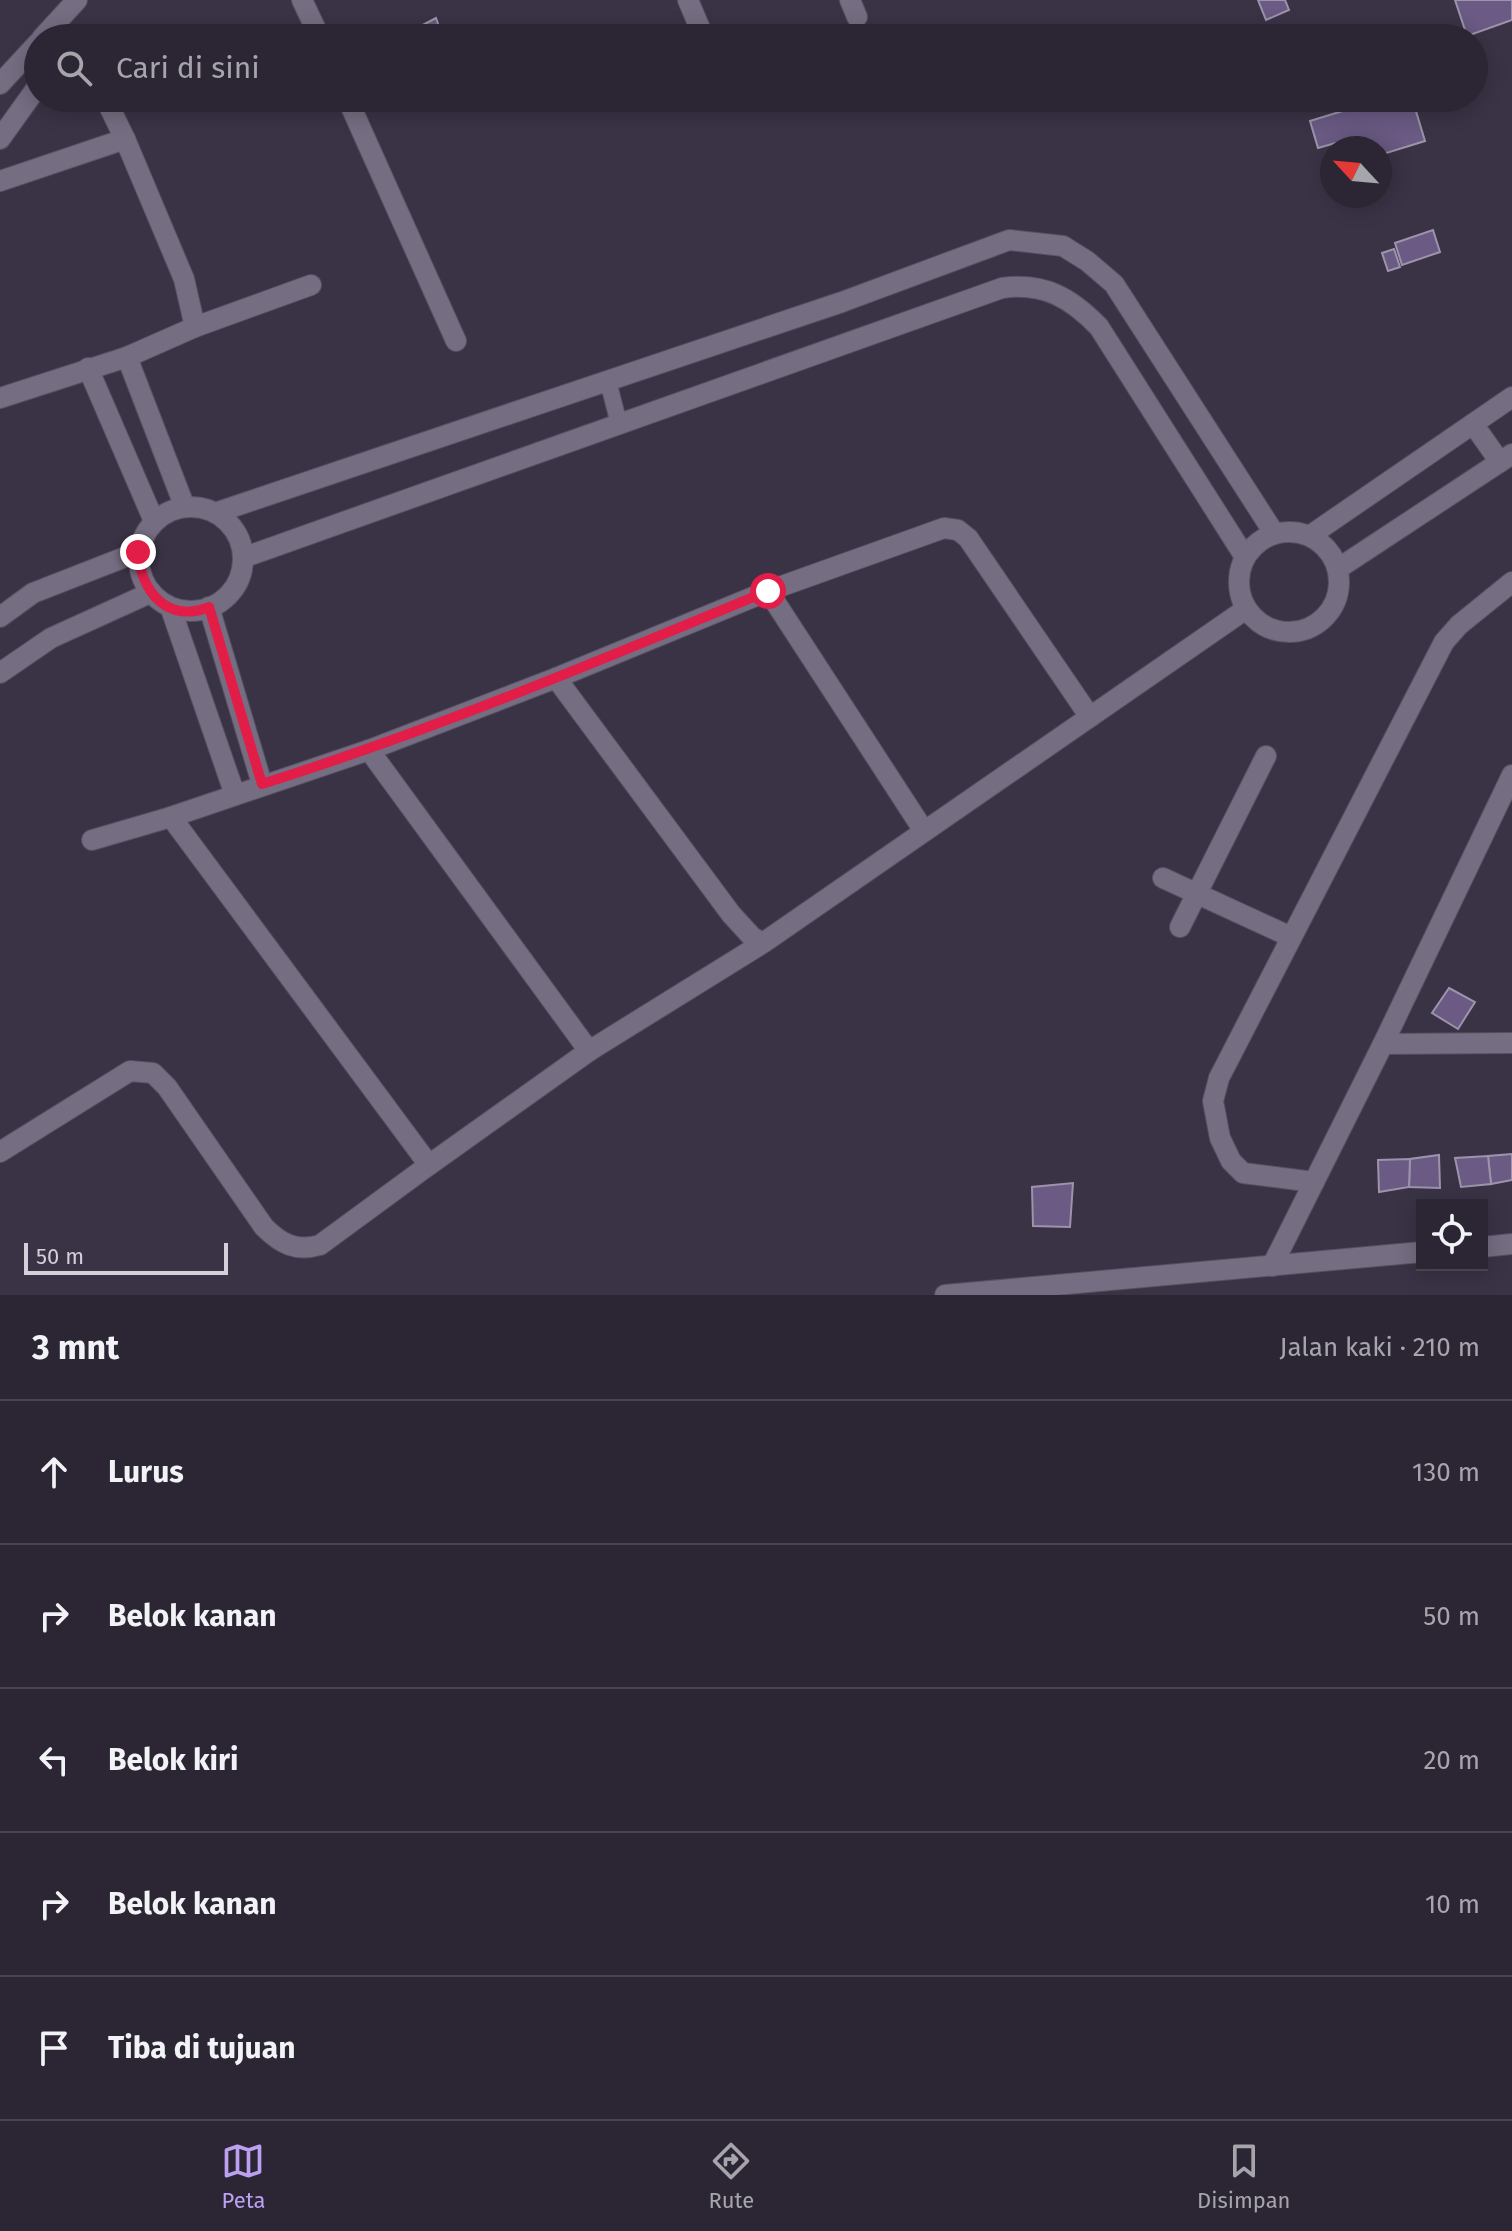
<!DOCTYPE html>
<html lang="id">
<meta charset="utf-8">
<style>
body{margin:0;font-family:"Fira Sans",sans-serif;background:#342e3c;color:#f1f3f6}
.controls{position:absolute;right:24px;bottom:24px;display:grid;overflow:hidden;border-radius:0px;box-shadow:0 4px 20px #0003}
.controls button{width:72px;height:72px;display:grid;place-items:center;padding:0;border:0;border-bottom:2px solid #48434f;background:#2c2634;color:#f1f3f6;font:40px sans-serif}
.compass{position:absolute;left:1320px;top:136px;width:72px;height:72px;border-radius:50%;background:#2c2634;box-shadow:0 4px 20px #0003;rotate:296deg}
.scale{position:absolute;left:24px;bottom:20px;width:204px;box-sizing:border-box;padding-left:8px;border:4px solid #d3cfdb;border-top:0;font-size:22px;line-height:28px;white-space:nowrap;color:#d3cfdb;-webkit-text-stroke:6px #3a3346;paint-order:stroke}
.stop{position:absolute;width:24px;height:24px;margin:-18px;border:6px solid #e11d48;border-radius:50%;background:#fff}
.stop.end{background:#e11d48;border-color:#fff;box-shadow:0 2px 8px #0008}
.list{margin:0;padding:0;list-style:none}
h2{display:flex;justify-content:space-between;align-items:center;height:104px;margin:0;padding:0 32px;font-size:34px}
h2 small{font-size:26px;font-weight:400;color:#a6a5ac}
.list li{display:grid;grid-template-columns:52px 1fr auto;gap:24px;align-items:center;box-sizing:border-box;height:144px;padding:0 32px;border-top:2px solid #48434f}
.list b{display:block;font-size:30px;white-space:nowrap}
.list em{font-size:26px;font-style:normal;color:#a6a5ac}
.icon{flex:none;width:44px;height:44px;fill:none;stroke:currentColor;stroke-width:2;stroke-linecap:round;stroke-linejoin:round}
.map{position:relative;flex:none;width:1512px;height:1295px;overflow:hidden}
.search{position:absolute;background:#2c2634;box-shadow:0 4px 20px #0003;left:24px;right:24px;top:24px;height:88px;display:flex;align-items:center;gap:20px;box-sizing:border-box;padding:0 28px;border-radius:44px;color:#a6a5ac;font-size:30px}
.sheet{height:824px;background:#2c2634}
nav{display:flex;justify-content:space-around;align-items:center;box-sizing:border-box;height:112px;border-top:2px solid #48434f;background:#2c2634;font-size:22px;color:#a6a5ac}
nav a{display:grid;justify-items:center;gap:4px}
nav .on{color:#bca0f2}
.map>svg:first-child{display:block}
.building{fill:#6a5a84;stroke:#9c94aa;stroke-width:2}
.lines{fill:none;stroke-linecap:round;stroke-linejoin:round}
.lane-casing{stroke:#575160;stroke-width:18}
.street-casing{stroke:#575160;stroke-width:22}
.lane{stroke:#756e83;stroke-width:16}
.street{stroke:#756e83;stroke-width:20}
.route{stroke:#e11d48;stroke-width:10}
</style>
<div class="map">
<svg width="1512" height="1295" viewBox="0 0 1512 1295">
<rect width="100%" height="100%" fill="#3a3346"/>
<g class="building">
<path d="M1258,0h27l4,10 -23,10z"/>
<path d="M1455,0h57v20l-45,16z"/>
<path d="M436,18l7,20h-45z"/>
<path d="M1385,98h27l13,43 -45,14v-7h-40l-1,-6 -21,6 -8,-27z"/>
<path d="M1433,230l7,22 -38,13 -7,-22z"/>
<path d="M1394,249l6,18 -12,4 -6,-18z"/>
<path d="M1449,988l26,14 -17,27 -26,-16z"/>
<path d="M1512,1154v26l-21,4 -3,-28z"/>
<path d="M1439,1155l1,33 -31,-1 1,-28z"/>
<path d="M1488,1156l3,28 -30,3 -6,-29z"/>
<path d="M1410,1159l-1,28 -30,5 -1,-32z"/>
<path d="M1073,1183l-3,44 -37,-1 -1,-39z"/>
</g>
<g class="lines">
<defs>
<path id="lane" d="M608,381l11,43"/>
<g id="street">
<path d="M302,0l18,38"/>
<path d="M688,0l16,38"/>
<path d="M850,0l7,17"/>
<path d="M42,38l35,-38"/>
<path d="M0,84l38,-41"/>
<path d="M105,98l20,41"/>
<path d="M347,98l109,243"/>
<path d="M728,98h1"/>
<path d="M0,139l38,-53"/>
<path d="M0,181l125,-42 59,140 11,48 -68,30 -127,41"/>
<path d="M195,327l116,-42"/>
<path d="M127,357l57,148"/>
<path d="M88,368l66,153"/>
<path d="M1473,424l27,38"/>
<circle cx="191" cy="559" r="52"/>
<path d="M218,512l624,-210 167,-62 54,6 24,15 27,23 160,249"/>
<circle cx="1289" cy="582" r="50"/>
<path d="M1311,535l201,-138"/>
<path d="M245,557l757,-269c42,-6 69,10 97,39l146,230"/>
<path d="M1339,568l173,-114"/>
<path d="M768,591l156,240"/>
<path d="M209,607l53,177"/>
<path d="M171,609l64,186"/>
<path d="M0,617l33,-24 105,-41"/>
<path d="M0,673l51,-35 99,-45"/>
<path d="M556,678l212,-87 176,-63 14,2 10,8 122,179"/>
<path d="M369,750l220,301"/>
<path d="M92,840l79,-23"/>
<path d="M1163,878l128,59"/>
<path d="M1180,927l86,-171"/>
<path d="M763,943l-174,108 -160,114 -258,-348 198,-67 187,-72 175,236 21,23 11,6 483,-334"/>
<path d="M1383,1044l129,-1"/>
<path d="M0,1152l130,-81 23,2 14,14 97,140c17,17 32,25 56,18l109,-80"/>
<path d="M1314,1182l-71,-9 -12,-12 -11,-23 -7,-37 6,-23 225,-436 15,-17 53,-43"/>
<path d="M1482,1247l30,-3"/>
<path d="M1272,1266l111,-222 129,-269"/>
<path d="M945,1295l477,-43"/>
</g>
</defs>
<use href="#lane" class="lane-casing"/>
<use href="#street" class="street-casing"/>
<use href="#lane" class="lane"/>
<use href="#street" class="street"/>
</g>
<g class="lines">
<path class="route" d="M138,552c3,39 29,72 71,55l53,177c172,-54 339,-124 506,-193"/>
</g>
</svg>
<div class="controls">
<button><svg class="icon" aria-label="locate" viewBox="0 0 24 24"><circle cx="12" cy="12" r="6"/><path d="M12 2v4M12 18v4M2 12h4M18 12h4"/></svg></button>
</div>
<svg class="compass" viewBox="-18 -18 36 36"><path d="M0-13l5 13h-10z" fill="#e53935"/><path d="M0 13l5-13h-10z" fill="#a6a5ac"/></svg>
<div class="scale">50 m</div>
<div class="stop" style="left:768px;top:591px"></div>
<div class="stop end" style="left:138px;top:552px"></div>
<div class="search"><svg class="icon" aria-label="search" viewBox="0 0 24 24"><circle cx="10" cy="10" r="6"/><path d="M15 15l6 6"/></svg>Cari di sini</div>
</div>
<section class="sheet">
<h2>3 mnt<small>Jalan kaki · 210 m</small></h2>
<ul class="list">
<li><svg class="icon" aria-label="ahead" viewBox="0 0 24 24"><path d="M12 20V5M6 11l6-6 6 6"/></svg><div><b>Lurus</b></div><em>130 m</em></li>
<li><svg class="icon" aria-label="right" viewBox="0 0 24 24"><path d="M7 20v-9h11M14 6l5 5-5 5"/></svg><div><b>Belok kanan</b></div><em>50 m</em></li>
<li><svg class="icon" aria-label="left" viewBox="0 0 24 24"><path d="M17 20v-9H6M10 6l-5 5 5 5"/></svg><div><b>Belok kiri</b></div><em>20 m</em></li>
<li><svg class="icon" aria-label="right" viewBox="0 0 24 24"><path d="M7 20v-9h11M14 6l5 5-5 5"/></svg><div><b>Belok kanan</b></div><em>10 m</em></li>
<li><svg class="icon" aria-label="arrive" viewBox="0 0 24 24"><path d="M6 21V4h12l-3 4 3 4H6"/></svg><div><b>Tiba di tujuan</b></div></li>
</ul>
</section>
<nav>
<a class="on"><svg class="icon" aria-label="map" viewBox="0 0 24 24"><path d="M3 6l6-2 6 2 6-2v14l-6 2-6-2-6 2zM9 4v14M15 6v14"/></svg>Peta</a>
<a><svg class="icon" aria-label="directions" viewBox="0 0 24 24"><path d="M12 3l9 9-9 9-9-9zM9 14v-3h6M13 9l2 2-2 2"/></svg>Rute</a>
<a><svg class="icon" aria-label="saved" viewBox="0 0 24 24"><path d="M7 4h10v16l-5-4-5 4z"/></svg>Disimpan</a>
</nav>
